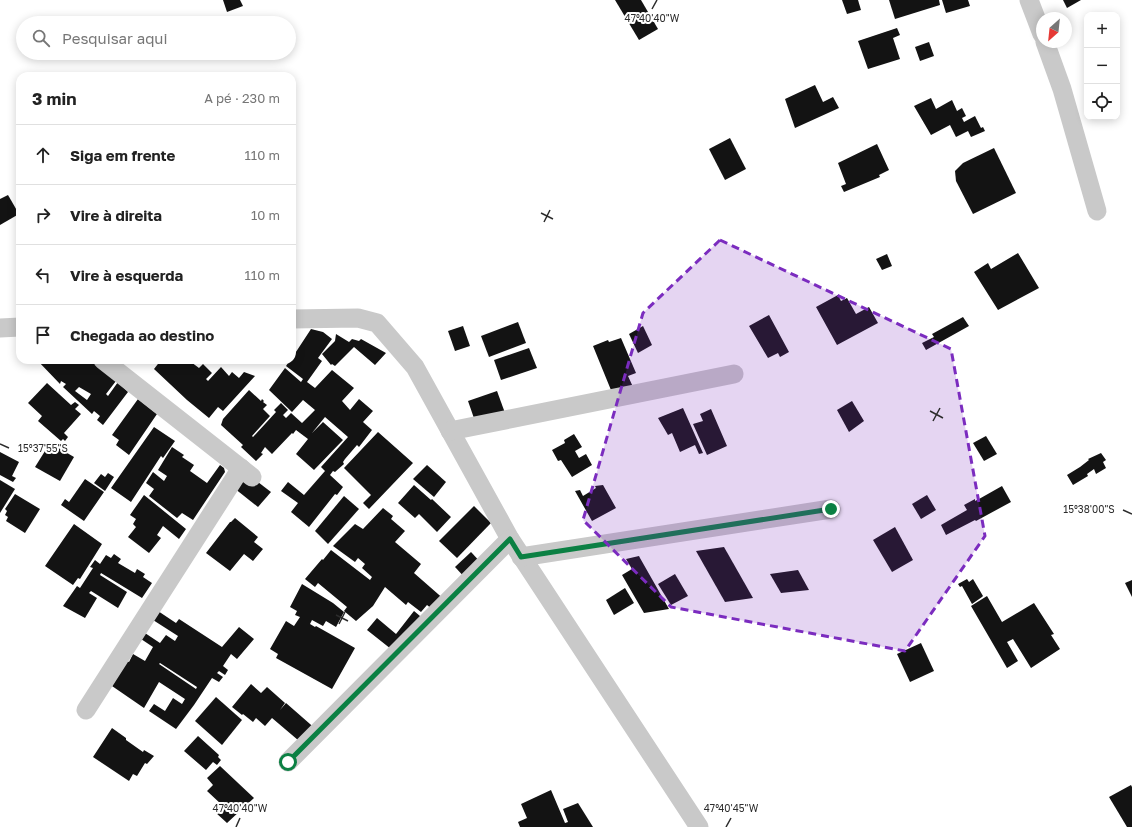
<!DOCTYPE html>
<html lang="pt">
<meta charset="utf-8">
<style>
body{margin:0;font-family:"Golos Text",sans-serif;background:#f6f6f6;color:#222}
.controls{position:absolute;right:12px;top:12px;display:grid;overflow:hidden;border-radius:8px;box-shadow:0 2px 10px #0003}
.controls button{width:36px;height:36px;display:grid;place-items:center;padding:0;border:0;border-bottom:1px solid #e0e0e0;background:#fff;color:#222;font:20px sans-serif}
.compass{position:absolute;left:1036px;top:12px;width:36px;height:36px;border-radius:50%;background:#fff;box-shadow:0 2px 10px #0003;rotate:207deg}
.stop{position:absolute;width:12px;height:12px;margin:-9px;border:3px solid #0b8043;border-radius:50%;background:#fff}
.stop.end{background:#0b8043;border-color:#fff;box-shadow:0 1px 4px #0008}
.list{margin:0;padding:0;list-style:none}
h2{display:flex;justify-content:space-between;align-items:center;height:52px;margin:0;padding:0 16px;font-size:17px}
h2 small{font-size:13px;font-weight:400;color:#767676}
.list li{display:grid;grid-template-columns:26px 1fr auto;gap:12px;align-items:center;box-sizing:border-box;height:60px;padding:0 16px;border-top:1px solid #e0e0e0}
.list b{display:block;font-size:15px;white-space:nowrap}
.list em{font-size:13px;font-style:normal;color:#767676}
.icon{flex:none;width:22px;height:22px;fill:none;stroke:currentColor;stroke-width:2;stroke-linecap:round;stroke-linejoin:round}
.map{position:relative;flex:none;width:1132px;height:827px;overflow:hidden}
.search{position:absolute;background:#fff;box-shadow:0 2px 10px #0003;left:16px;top:16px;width:280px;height:44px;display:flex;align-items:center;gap:10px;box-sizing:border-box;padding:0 14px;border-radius:22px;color:#767676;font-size:15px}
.panel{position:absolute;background:#fff;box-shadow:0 2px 10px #0003;left:16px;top:72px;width:280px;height:292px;border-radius:12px}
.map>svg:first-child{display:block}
.building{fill:#131313;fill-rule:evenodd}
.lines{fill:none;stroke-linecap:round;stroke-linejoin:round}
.minor{stroke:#c9c9c9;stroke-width:19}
.route{stroke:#0b8043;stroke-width:5}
.marked{fill:#7b2cbf;fill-opacity:0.2;stroke:#7b2cbf;stroke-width:3;stroke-dasharray:8 5;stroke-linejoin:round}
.ticks{fill:none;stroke:#2c2c2c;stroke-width:1.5}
.ticks-label{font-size:10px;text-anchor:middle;fill:#2c2c2c;stroke:#fff;stroke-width:4;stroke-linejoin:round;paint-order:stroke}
</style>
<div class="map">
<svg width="1132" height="827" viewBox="0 0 1132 827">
<rect width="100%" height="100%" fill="#fff"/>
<g class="building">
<path d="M223,0h17l3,6 -16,6z"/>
<path d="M615,0h26l17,29 -19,11z"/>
<path d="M842,0h16l3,10 -14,4z"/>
<path d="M889,0h50l1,5 -45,14z"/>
<path d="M942,0h26l2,6 -24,7z"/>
<path d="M1063,0h18l-14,8z"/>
<path d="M897,28l3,7 -7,3 7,21 -32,10 -10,-28z"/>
<path d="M929,42l5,14 -14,5 -5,-14z"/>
<path d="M815,85l8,17 10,-5 6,11 -44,20 -10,-29z"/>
<path d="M931,98l5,11 16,-9 5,11 5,-3 4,8 -4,2 2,4 11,-6 6,12 2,-1 2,4 -14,6 -3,-6 -12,6 -6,-12 -19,10 -17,-29z"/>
<path d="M730,138l16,31 -21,11 -16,-31z"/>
<path d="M877,144l12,26 -10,5 1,2 -36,15 -3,-6 5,-2 -8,-21z"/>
<path d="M994,148l22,45 -43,21 -17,-33 -1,-10 8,-8z"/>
<path d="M8,195l11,19 -19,11v-26z"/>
<path d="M1018,253l21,35 -41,22 -24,-38 14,-9 3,6z"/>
<path d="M887,254l5,12 -10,4 -6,-11z"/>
<path d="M838,295l3,6 6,-3 9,16 13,-7 9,16 -41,22 -21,-38z"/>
<path d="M769,315l20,37 -9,5 -2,-4 -10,5 -19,-32z"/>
<path d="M963,317l6,9 -43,24 -4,-7 12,-6 -2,-3z"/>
<path d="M518,322l8,21 -37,14 -8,-21z"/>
<path d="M463,326l7,20 -15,5 -7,-20z"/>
<path d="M643,326l9,19 -14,8 -9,-19z"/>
<path d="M311,329l12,3 9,7 -14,19 4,3 -15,21 8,6 17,-18 22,18 -12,13 8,9 9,-11 14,12 -10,11 9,8 -13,17 -2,-2 -12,14 -2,3 1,2 -9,8 -2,-1 -3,4 13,12 -6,8 -2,-1 -26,33 -18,-15 7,-9 -17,-12 7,-9 16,13 21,-24 -4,-4 27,-30 -23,-20 -13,16 11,-11 20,18 -29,30 -18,-16 12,-15 -12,-9 -3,4 -1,-1 -20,21 -7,-7 -4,6 2,1 -7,7 -15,-14 2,-2 -22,-20 2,-6 26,-29 12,11 1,-2 2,2 -1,1 4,3 -4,4 7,7 -18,20 1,1 23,-25 -2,-2 7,-7 7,7 -5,5 3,3 5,-5 11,10 13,-13 -12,-10 -11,12 -23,-22 16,-22 16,14 2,-3 -17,-13 4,-6h2v-2z"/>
<path d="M336,334l13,8 3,-3 7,2 2,-2 25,14 -11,12 -21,-18 -19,19 -3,-2 -1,1 -9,-11 13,-13z"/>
<path d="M621,338l15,35 -8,3 5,11 -20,8 -20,-49 15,-6 1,2z"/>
<path d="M529,348l8,20 -36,12 -7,-20z"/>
<path d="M37,360h59l32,32 -25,33 -6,-5 3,-4 -6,-5 -2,3 -29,-27 3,-3 -5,-3 -1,3zM116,381l2,1 -10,14 -2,-2zM79,387l12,7 -4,6 -12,-9z"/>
<path d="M161,360h25l4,4 1,-2 8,6 4,-4 9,9 -6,6 2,2 13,-14 8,9 3,-4 7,6 5,-6 11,4 -32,35 -5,-4 -9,11 -22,-18 -33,-31z"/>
<path d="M47,383l24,22 4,-3 4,3 -4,4 6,5 -17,19 4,4 -3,4 -2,-2 -2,2 -23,-20 4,-5 -14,-13z"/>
<path d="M497,391l8,22 -29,11 -8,-23z"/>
<path d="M138,399l19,15 -28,41 -13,-10 3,-5 -7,-5z"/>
<path d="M852,401l12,20 -15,11 -12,-22z"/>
<path d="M683,408l20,45 -4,1 -4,-9 -15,7 -8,-19 -4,2 -10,-17z"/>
<path d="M711,409l16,37 -20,9 -14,-31 10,-3 -3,-7z"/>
<path d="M154,427l21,14 -12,17 -2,-2 -30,46 -20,-14z"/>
<path d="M378,432l35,31 -44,46 -6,-6 8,-8 -27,-27z"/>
<path d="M574,434l8,13 -7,4 4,7 7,-4 6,11 -20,12 -11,-17 -3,1 -6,-11 13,-7 -1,-3z"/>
<path d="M986,436l11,18 -13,7 -11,-18z"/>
<path d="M50,443l24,14 -14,24 -25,-14z"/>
<path d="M172,447l12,8 -2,2 12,8 -4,6 17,12 13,-18 4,3 1,4 -32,48 -11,-7 -5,5 -28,-22 5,-7 -8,-6 7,-11 11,9 3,-5 -9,-6z"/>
<path d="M0,452l19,10 -7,14 4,2 -3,4 -13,-7z"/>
<path d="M1101,453l5,7 -3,2 3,6 -10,6 -2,-5 -7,5 1,2 -15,9 -6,-10 13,-8 9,-7 -1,-1z"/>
<path d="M427,465l19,17 -12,15 -21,-18z"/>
<path d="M245,472l26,20 -13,15 -24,-19z"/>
<path d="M108,473l6,4 -9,14 -11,-8 7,-9 4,3z"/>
<path d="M85,479l19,13 -20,29 -23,-16 4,-6 4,3z"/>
<path d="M0,480l15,9 -15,24z"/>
<path d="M414,485l17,15 1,-1 19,18 -14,15 -18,-18 -4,4 -17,-15z"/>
<path d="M603,485l13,23 -24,13 -17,-30 5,-1 3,6 13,-8 -1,-2z"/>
<path d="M1002,486l9,16 -35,19 -1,-1 -29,15 -5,-10 26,-15 -3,-5 11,-6v2l4,-2z"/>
<path d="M15,494l25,15 -15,24 -19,-12 2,-4 -3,-2 2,-4 -2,-2z"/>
<path d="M144,495l42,34 -7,10 -16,-13 -6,9 4,3 -12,15 -21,-16 8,-10 -3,-3 3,-5 -6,-4z"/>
<path d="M927,495l9,15 -15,9 -9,-15z"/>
<path d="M344,496l15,13 -31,35 -13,-13z"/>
<path d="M474,506l17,17 -34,35 -18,-17z"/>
<path d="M383,508l10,8 -2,3 14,12 -10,11 26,22 -7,9 32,28 -14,8 -5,-4 -6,7 -13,-10 -2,3 -21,-18 -12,19 -17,15 -12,-10 3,-4 -29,-24 -3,4 -10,-8 17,-20 1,1 8,-10 39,30 2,-3 -10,-9 3,-4 -7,-6 -3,4 -22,-16 22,-22 8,5z"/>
<path d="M235,518l23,19 -4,5 9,7 -10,12 -9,-7 -14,17 -24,-18 24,-31h1z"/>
<path d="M74,524l28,20 -22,35 -2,-1 -5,7 -28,-19z"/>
<path d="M895,527l18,33 -21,12 -19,-32z"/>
<path d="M724,547l29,51 -28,4 -29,-51z"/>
<path d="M471,552l13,14 -16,15 -13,-14z"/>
<path d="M114,554l7,5 -3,4 17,10 2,-4 8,5 -2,3 9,6 -10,15 -41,-25 -1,2 27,17 -9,16 -27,-17 -2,2 8,5 -12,20 -22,-12 14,-20 3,2 13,-20 -3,-1 5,-7 5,4 6,-9 5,3z"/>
<path d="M639,556l1,2 29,51 -25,4 -22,-38 10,-6 -6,-10z"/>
<path d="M798,570l11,20 -28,3 -11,-19z"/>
<path d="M675,574l13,22 -17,9 -13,-21z"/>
<path d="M967,579l2,3 4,-3 10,17 -1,1 -10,7 -10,-18 -2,1 -2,-3z"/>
<path d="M1132,580v17l-7,-14z"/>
<path d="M302,584l31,19 11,9 -8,15 -10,-6 -3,5 -11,-6 -2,4 5,3 1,-1 39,22 -23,41 -56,-31 2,-4 -8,-5 16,-28 8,5 6,-9 -5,-2 2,-4 -7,-4z"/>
<path d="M625,588l9,15 -20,12 -8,-15z"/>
<path d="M987,596l15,26 32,-19 20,31 -3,1 9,14 -29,19 -18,-29 -6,3 11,19 -11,7 -36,-62z"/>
<path d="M158,611l18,12 3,-4 43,28 17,-20 15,12 -17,20 -6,-5 -8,12 5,4 -3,5 -6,-4 -2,2 6,4 -4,5 -7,-4 -18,27 -18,24 -27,-18 5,-7 11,7 8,-13 9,6 3,-5 -26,-17 -15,26 -32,-22 15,-25 2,1 4,-8 12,7 8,-14 -12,-8 4,-6 15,10 6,-8 9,6 3,-5 -25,-16zM160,663l37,24 -1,2 -37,-25z"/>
<path d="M414,611l12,10 -35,28 -24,-19 10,-12 19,16z"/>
<path d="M921,643l13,28 -24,11 -13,-28z"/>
<path d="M251,684l10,9 6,-6 18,16 -5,7 6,-7 32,28 -13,15 -33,-28 -7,8 -9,-8 -3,4 -10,-8 -1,1 -10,-8z"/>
<path d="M216,697l26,23 -20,25 -27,-24z"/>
<path d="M112,728l14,10v2l17,12 1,-2 10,6 -7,8 -2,-1 -8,13 -4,-2 -4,7 -36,-24z"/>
<path d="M198,736l21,19 -1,2 3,3 -4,5 -4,-3 -7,8 -22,-19z"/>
<path d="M220,766l34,32 -27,25 -12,-11 7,-7 -15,-14 6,-6 -6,-7z"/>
<path d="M1131,785l1,2v40h-5l-18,-30z"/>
<path d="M551,790l14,33 3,-1 -5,-13 15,-6 15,24h-73l-2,-5 9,-4 -6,-14z"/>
</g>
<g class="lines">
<g class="minor">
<path d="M1029,0l13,34"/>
<path d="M1045,42l17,47 35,122"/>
<path d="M292,319l66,-1 19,5 38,44 95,172 189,288"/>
<path d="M0,328l20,-1"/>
<path d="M103,360l149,117"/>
<path d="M450,431l284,-57"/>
<path d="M521,557l310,-48"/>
<path d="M86,710l155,-242"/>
<path d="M288,762l222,-223"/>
</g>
</g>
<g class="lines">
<path class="route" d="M288,762l222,-223 11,18 310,-48"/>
</g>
<path class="marked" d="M720,240l231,109 34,187 -80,115 -234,-44 -88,-87 60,-207z"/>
<path class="ticks" d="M652,9l5,-9M541,213l12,6M544,222l6,-12M930,411l13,7M933,421l7,-13M0,444l9,4M1123,510l9,4M336,615l12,6M339,624l6,-12M236,827l4,-9M726,827l5,-9"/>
<g class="ticks-label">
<text x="652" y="22">47°40'40"W</text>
<text x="43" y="452">15°37'55"S</text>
<text x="1089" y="513">15°38'00"S</text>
<text x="240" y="812">47°40'40"W</text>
<text x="731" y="812">47°40'45"W</text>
</g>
</svg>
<div class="controls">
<button>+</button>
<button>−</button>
<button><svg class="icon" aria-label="locate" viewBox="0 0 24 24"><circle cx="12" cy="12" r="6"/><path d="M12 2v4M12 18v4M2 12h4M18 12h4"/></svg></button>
</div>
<svg class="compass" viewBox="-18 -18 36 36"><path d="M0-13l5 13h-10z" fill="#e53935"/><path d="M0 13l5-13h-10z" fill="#767676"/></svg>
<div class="stop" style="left:288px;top:762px"></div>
<div class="stop end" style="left:831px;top:509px"></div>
<div class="search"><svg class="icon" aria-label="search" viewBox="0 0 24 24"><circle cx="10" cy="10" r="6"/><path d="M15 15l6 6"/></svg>Pesquisar aqui</div>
<section class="panel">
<h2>3 min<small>A pé · 230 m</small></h2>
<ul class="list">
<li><svg class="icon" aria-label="ahead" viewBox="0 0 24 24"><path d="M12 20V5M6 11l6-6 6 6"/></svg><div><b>Siga em frente</b></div><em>110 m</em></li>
<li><svg class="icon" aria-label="right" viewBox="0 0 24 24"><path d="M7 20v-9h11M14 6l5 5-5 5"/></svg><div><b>Vire à direita</b></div><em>10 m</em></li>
<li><svg class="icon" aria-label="left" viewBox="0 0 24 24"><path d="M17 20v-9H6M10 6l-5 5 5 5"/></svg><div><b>Vire à esquerda</b></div><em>110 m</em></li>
<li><svg class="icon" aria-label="arrive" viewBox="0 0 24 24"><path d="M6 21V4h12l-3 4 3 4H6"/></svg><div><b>Chegada ao destino</b></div></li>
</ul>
</section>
</div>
